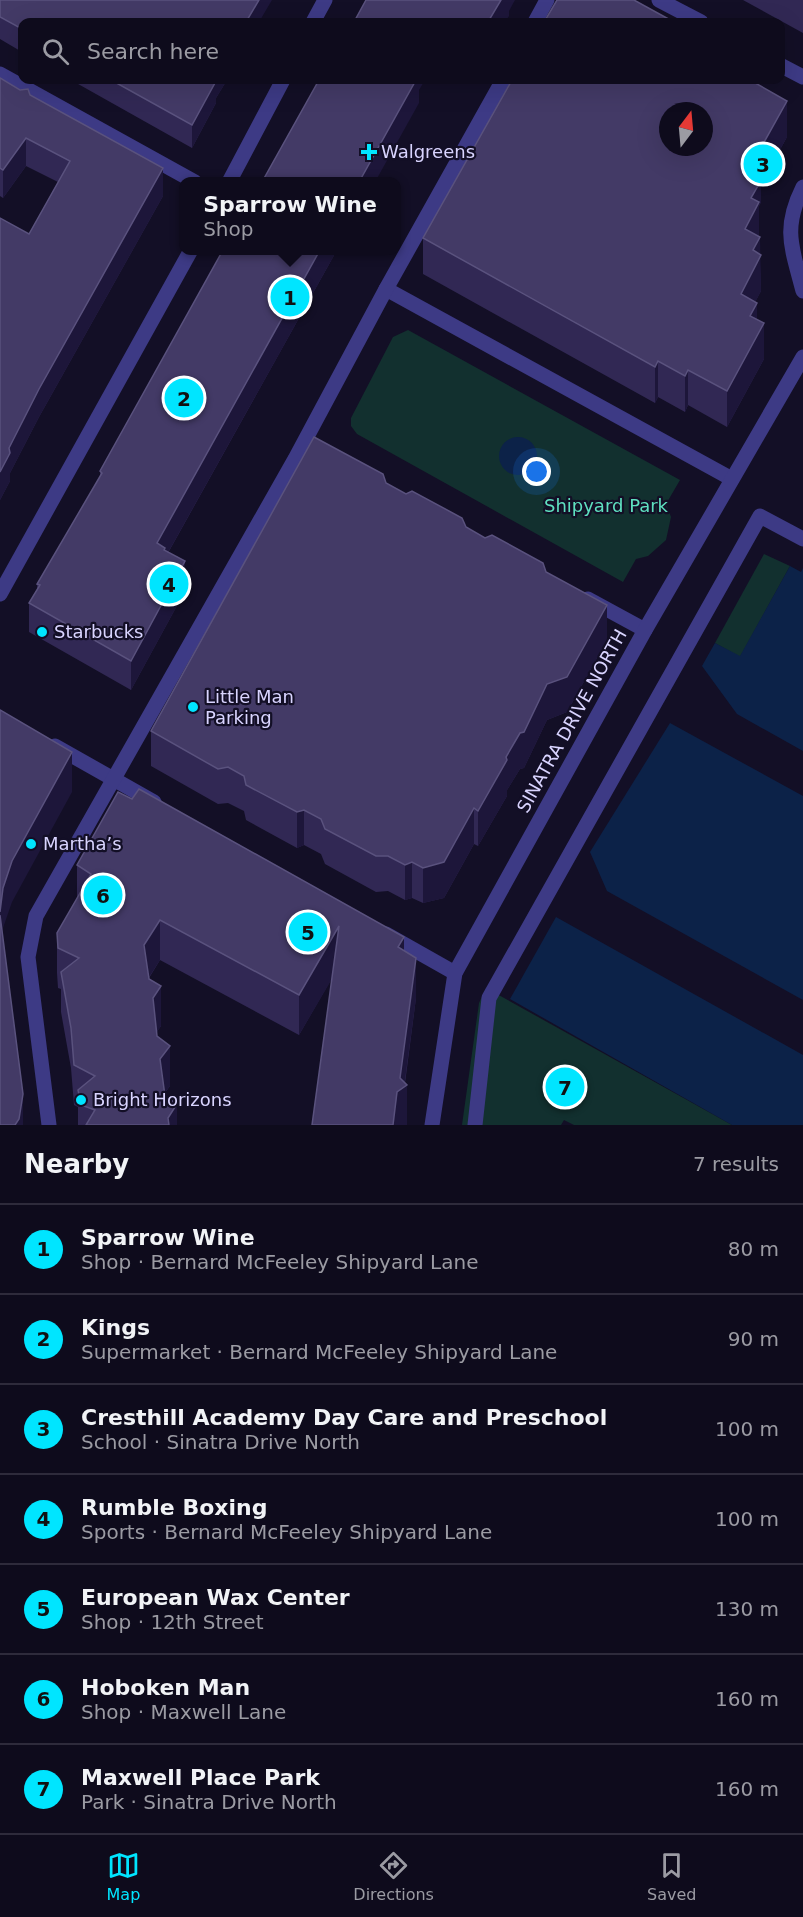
<!DOCTYPE html>
<meta charset="utf-8">
<style>
body{margin:0;font-family:"DejaVu Sans",sans-serif;background:#171425;color:#f1f3f6}
.compass{position:absolute;left:659px;top:102px;width:54px;height:54px;border-radius:50%;background:#0e0b1c;box-shadow:0 6px 24px #0002;rotate:16deg}
.you{position:absolute;left:537px;top:472px;width:21px;height:21px;margin:-15px;border:4px solid #fff;border-radius:50%;background:#1a73e8;box-shadow:0 0 0 9px #1a73e833}
.badge{display:grid;place-items:center;width:39px;height:39px;border-radius:50%;background:#00e5ff;color:#111;font-size:20px;font-weight:700}
.pin{position:absolute;translate:-50% -50%;border:3px solid #fff;box-shadow:0 2px 6px #0006}
.popup{position:absolute;left:179px;top:177px;width:222px;height:78px;box-sizing:border-box;display:grid;place-content:center;border-radius:12px;background:#0e0b1c;filter:drop-shadow(0 2px 4px #0005);font-size:20px;white-space:nowrap;color:#9b9ba3}
.popup b{font-size:22px;color:#f1f3f6}
.popup::after{content:'';position:absolute;left:50%;top:100%;margin-left:-12px;border:12px solid transparent;border-top-color:#0e0b1c}
.list{margin:0;padding:0;list-style:none}
h2{display:flex;justify-content:space-between;align-items:center;height:78px;margin:0;padding:0 24px;font-size:26px}
h2 small{font-size:20px;font-weight:400;color:#9b9ba3}
.list li{display:grid;grid-template-columns:39px 1fr auto;gap:18px;align-items:center;box-sizing:border-box;height:90px;padding:0 24px;border-top:2px solid #2e2b3b}
.list b{display:block;font-size:22px;white-space:nowrap}
.list p{margin:0;font-size:20px;white-space:nowrap;color:#9b9ba3}
.list em{font-size:20px;font-style:normal;color:#9b9ba3}
.icon{flex:none;width:33px;height:33px;fill:none;stroke:currentColor;stroke-width:2;stroke-linecap:round;stroke-linejoin:round}
.map{position:relative;flex:none;width:803px;height:1125px;overflow:hidden}
.search{position:absolute;background:#0e0b1c;box-shadow:0 6px 24px #0002;left:18px;right:18px;top:18px;height:66px;display:flex;align-items:center;gap:15px;box-sizing:border-box;padding:0 21px;border-radius:12px;color:#9b9ba3;font-size:22px}
.sheet{height:708px;background:#0e0b1c}
nav{display:flex;justify-content:space-around;align-items:center;box-sizing:border-box;height:84px;border-top:2px solid #2e2b3b;background:#0e0b1c;font-size:16px;color:#9b9ba3}
nav a{display:grid;justify-items:center;gap:3px}
nav .on{color:#00e5ff}
.map>svg:first-child{display:block}
.green{fill:#12302f}
.water{fill:#0c2248}
.lines{fill:none;stroke-linecap:round;stroke-linejoin:round}
.minor{stroke:#3d3a85;stroke-width:15}
.wall{fill:#312854}
.shaded-wall{fill:#1d163a}
.building{fill:#433a66;stroke:#5a527e;stroke-width:1.5;fill-rule:evenodd}
.poi-dot{fill:#00e5ff;stroke:#130f26;stroke-width:2}
.labels{text-anchor:middle;stroke-width:4.5;stroke-linejoin:round;paint-order:stroke}
.poi-label{font-size:18px;fill:#d9d4ff;stroke:#130f26;text-anchor:start}
.park-label{font-size:18px;fill:#5fe0c0;stroke:#130f26}
.street-label{font-size:18px;fill:#d9d4ff;stroke:#130f26}
</style>
<div class="map">
<svg width="803" height="1125" viewBox="0 0 803 1125">
<rect width="100%" height="100%" fill="#130f26"/>
<g class="green">
<path d="M408,330l272,150 -14,24 5,13 -5,23 -18,16 -12,3 -13,23 -266,-148 -6,-8v-8l42,-81z"/>
<path d="M764,554l26,12 -50,91 -25,-14z"/>
<path d="M486,988l246,137h-158l-10,-5 -3,5h-99l17,-122z"/>
</g>
<g class="water">
<circle cx="518" cy="456" r="19"/>
<path d="M790,566l11,6 2,-4v183l-66,-37 -35,-48 13,-23 25,13z"/>
<path d="M670,723l133,73v204l-196,-109 -17,-39z"/>
<path d="M556,917l247,138v70h-71l-222,-126z"/>
</g>
<g class="lines">
<g class="minor">
<path d="M659,0l42,22"/>
<path d="M313,22l12,-22"/>
<path d="M535,22l12,-22"/>
<path d="M780,65l23,12"/>
<path d="M0,74l195,108"/>
<path d="M229,182l54,-102"/>
<path d="M803,187c-21,42 -11,61 0,104"/>
<path d="M386,289l346,190"/>
<path d="M0,594l191,-344"/>
<path d="M588,599l57,31"/>
<path d="M55,746l99,56"/>
<path d="M386,934l69,39"/>
<path d="M49,1125l-21,-168 8,-41 259,-457 91,-170 117,-209"/>
<path d="M432,1125l23,-152 190,-343 158,-273"/>
<path d="M475,1125l14,-127 271,-482 43,23"/>
</g>
</g>
<g class="wall">
<path d="M0,0l22,22v30l-22,-13z"/>
<path d="M743,0h60v33z"/>
<path d="M0,78l30,17 133,101 -124,221 -29,56v8l-10,19v-282l29,16 29,-52 -32,-16 -23,32 -3,-2z"/>
<path d="M71,80h156l-11,18v5l-24,45z"/>
<path d="M787,137l-26,47v18l-2,4v30l2,55 -6,11 2,17 7,40 -37,68 -39,-22 -3,7 -27,-15 -3,6 -232,-129v-36z"/>
<path d="M337,250l-169,303 17,38 -54,99 -102,-58v-29l8,-14v-5l63,-106v-7z"/>
<path d="M386,483l160,89 61,68 -40,72 -20,8 -23,48 -4,1 -13,21v6l-29,50 -4,-2 -30,54 -21,5 -11,-5 -7,2 -17,-9 -12,1 -51,-28 -4,-10 -17,-9 -7,3 -51,-28 -2,-9 -16,-8 -10,1 -67,-38v-35z"/>
<path d="M77,865l327,85 12,48 -11,85 2,42 -75,-147 -33,57 -139,-75 -11,18 12,48 -5,7 1,3 13,50 -5,7v3l12,29h-99v-18l-4,-2 -3,-37 -10,-56v-23l-3,-1 -1,-15v-40l20,-34z"/>
</g>
<g class="shaded-wall">
<path d="M259,0h13l-13,22h-13z"/>
<path d="M501,0h14l-6,11v5l-4,6h-17z"/>
<path d="M214,80h13l-11,18v5l-24,45v-23z"/>
<path d="M414,80h11l-6,10v13l-44,79h-16z"/>
<path d="M787,101v36l-26,47v18l-2,4v31l-14,-8 8,-67z"/>
<path d="M26,138v28l-23,32v-28z"/>
<path d="M163,168v28l-124,221 -29,56v8l-10,19v-28l9,-24 30,-59z"/>
<path d="M760,237l1,54 -20,39v-36l12,-44z"/>
<path d="M320,250h17l-172,308 -8,-15z"/>
<path d="M757,303v33l7,-13v36l-37,68v-36l23,-75z"/>
<path d="M658,361v36l-3,6v-36z"/>
<path d="M688,370v35l-3,7v-36z"/>
<path d="M185,561v30l-54,99v-29z"/>
<path d="M607,605v35l-40,72 -20,8 -23,48 -4,1 -13,21v6l-29,50v-35l28,-54 41,-73z"/>
<path d="M72,752v40l-60,110 -9,26 -3,24v-40l3,-24 9,-27z"/>
<path d="M474,808v36l-30,54 -21,5v-35z"/>
<path d="M304,810v35l-7,3v-36z"/>
<path d="M412,862v36l-7,2v-35z"/>
<path d="M160,920v40l-16,25v-40z"/>
<path d="M339,926v41l-40,68v-40z"/>
<path d="M404,937v41l-6,-31z"/>
<path d="M416,958v40l-12,89 3,-2v40h-14z"/>
<path d="M161,986v40l-8,12v-40z"/>
<path d="M170,1046v40l-10,13v-40z"/>
<path d="M23,1094v31h-8z"/>
<path d="M177,1104v21h-9v-7z"/>
</g>
<g class="building">
<path d="M0,0h259l-13,22h-224v7l-22,-12z"/>
<path d="M366,0h135l-13,22h-134z"/>
<path d="M557,0h77l40,22h-130z"/>
<path d="M0,78l20,12 8,-1 2,6 133,73 -124,221 -30,59 1,5 -10,19v-254l29,16 41,-73 -44,-23 -23,32 -3,-2z"/>
<path d="M111,80h103l2,1 -24,44z"/>
<path d="M319,80h97l-57,102h-97z"/>
<path d="M512,80h238l37,21 -34,61 8,5 -9,14 7,3 -8,14 8,4 -14,27 15,8 -7,13 8,5 -20,39 16,9 -7,13 14,7 -37,68 -39,-21 -3,6 -27,-15 -3,6 -232,-129zM668,111h36v36h-36z"/>
<path d="M223,250h97l-163,293 8,5 -1,2 21,11 -54,100 -102,-58 11,-18 -3,-1 65,-111 -2,-2z"/>
<path d="M314,437l69,37 3,9 20,11 6,-3 50,27 4,9 19,11 7,-3 51,28 3,9 61,33 -40,72 -20,7 -23,48 -4,1 -14,24 1,3 -29,51 -4,-3 -30,54 -21,6 -11,-6 -7,3 -17,-9h-12l-51,-27 -4,-10 -17,-9 -7,2 -51,-27 -2,-9 -16,-9 -10,2 -67,-38z"/>
<path d="M0,710l72,42 -60,109 -9,27 -3,24z"/>
<path d="M139,789l265,148 -6,10 18,11 -16,120 7,7 -10,7 -4,33h-81l27,-199 -40,69 -139,-75 -16,25 5,34 12,7 -8,12 4,38 13,10 -10,13 5,37 12,8 -9,14 1,7h-83l9,-15 -14,-5 -3,-15 17,-14 -21,-11 -3,-37 -10,-56 18,-14 -21,-10 -1,-15 34,-59 -14,-9 41,-73 14,7z"/>
<path d="M0,915l23,179 -4,25 -4,6h-15z"/>
</g>
<g class="poi-dot">
<path d="M366 143h6v6h6v6h-6v6h-6v-6h-6v-6h6z"/>
<circle cx="42" cy="632" r="6"/>
<circle cx="193" cy="707" r="6"/>
<circle cx="31" cy="844" r="6"/>
<circle cx="81" cy="1100" r="6"/>
</g>
<g class="labels">
<g class="poi-label">
<text x="381" y="158">Walgreens</text>
<text x="54" y="638">Starbucks</text>
<text x="205" y="703">Little Man<tspan x="205" dy="21">Parking</tspan></text>
<text x="43" y="850">Martha’s</text>
<text x="93" y="1106">Bright Horizons</text>
</g>
<g class="park-label">
<text x="606" y="512">Shipyard Park</text>
</g>
<g class="street-label">
<text transform="translate(572 721) rotate(-61)" y="6">SINATRA DRIVE NORTH</text>
</g>
</g>
</svg>
<svg class="compass" viewBox="-18 -18 36 36"><path d="M0-13l5 13h-10z" fill="#e53935"/><path d="M0 13l5-13h-10z" fill="#9b9ba3"/></svg>
<div class="you"></div>
<div class="pin badge" style="left:290px;top:297px">1</div>
<div class="popup"><b>Sparrow Wine</b>Shop</div>
<div class="pin badge" style="left:184px;top:398px">2</div>
<div class="pin badge" style="left:763px;top:164px">3</div>
<div class="pin badge" style="left:169px;top:584px">4</div>
<div class="pin badge" style="left:308px;top:932px">5</div>
<div class="pin badge" style="left:103px;top:895px">6</div>
<div class="pin badge" style="left:565px;top:1087px">7</div>
<div class="search"><svg class="icon" aria-label="search" viewBox="0 0 24 24"><circle cx="10" cy="10" r="6"/><path d="M15 15l6 6"/></svg>Search here</div>
</div>
<section class="sheet">
<h2>Nearby<small>7 results</small></h2>
<ul class="list">
<li><span class="badge">1</span><div><b>Sparrow Wine</b><p>Shop · Bernard McFeeley Shipyard Lane</p></div><em>80 m</em></li>
<li><span class="badge">2</span><div><b>Kings</b><p>Supermarket · Bernard McFeeley Shipyard Lane</p></div><em>90 m</em></li>
<li><span class="badge">3</span><div><b>Cresthill Academy Day Care and Preschool</b><p>School · Sinatra Drive North</p></div><em>100 m</em></li>
<li><span class="badge">4</span><div><b>Rumble Boxing</b><p>Sports · Bernard McFeeley Shipyard Lane</p></div><em>100 m</em></li>
<li><span class="badge">5</span><div><b>European Wax Center</b><p>Shop · 12th Street</p></div><em>130 m</em></li>
<li><span class="badge">6</span><div><b>Hoboken Man</b><p>Shop · Maxwell Lane</p></div><em>160 m</em></li>
<li><span class="badge">7</span><div><b>Maxwell Place Park</b><p>Park · Sinatra Drive North</p></div><em>160 m</em></li>
</ul>
</section>
<nav>
<a class="on"><svg class="icon" aria-label="map" viewBox="0 0 24 24"><path d="M3 6l6-2 6 2 6-2v14l-6 2-6-2-6 2zM9 4v14M15 6v14"/></svg>Map</a>
<a><svg class="icon" aria-label="directions" viewBox="0 0 24 24"><path d="M12 3l9 9-9 9-9-9zM9 14v-3h6M13 9l2 2-2 2"/></svg>Directions</a>
<a><svg class="icon" aria-label="saved" viewBox="0 0 24 24"><path d="M7 4h10v16l-5-4-5 4z"/></svg>Saved</a>
</nav>
